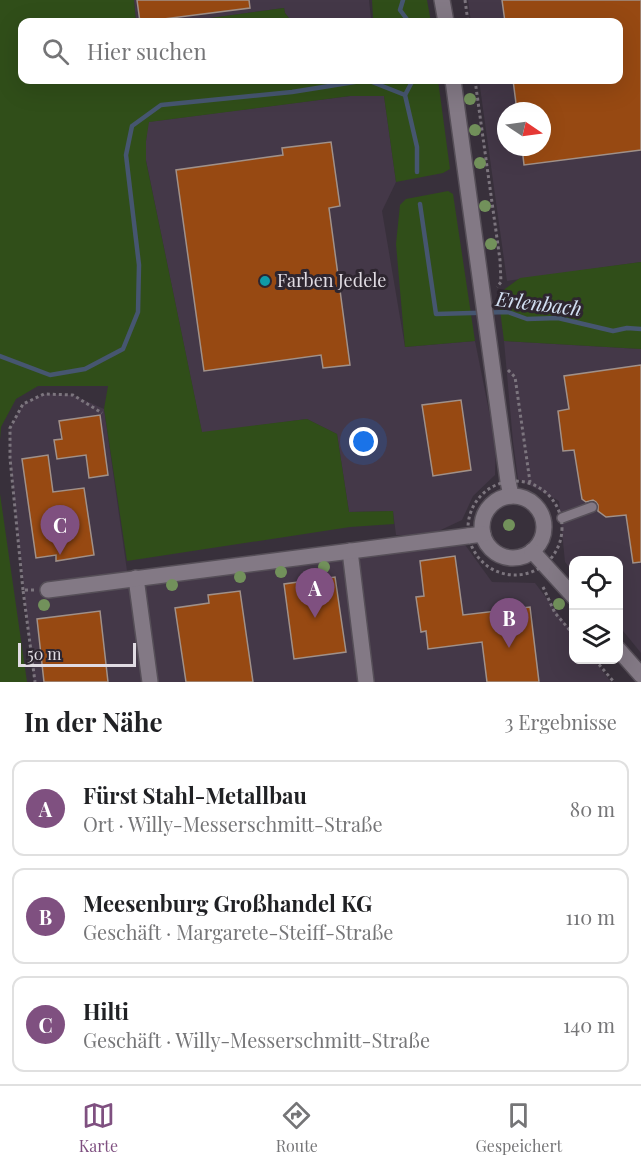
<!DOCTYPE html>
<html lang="de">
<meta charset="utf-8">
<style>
body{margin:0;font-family:"Playfair Display",serif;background:#f6f6f6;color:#202124}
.controls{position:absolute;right:18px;bottom:18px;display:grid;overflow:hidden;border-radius:12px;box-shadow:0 6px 24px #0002}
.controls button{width:54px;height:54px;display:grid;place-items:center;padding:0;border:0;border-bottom:2px solid #e0e0e0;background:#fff;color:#202124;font:30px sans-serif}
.compass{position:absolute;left:497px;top:102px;width:54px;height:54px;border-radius:50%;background:#fff;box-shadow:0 6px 24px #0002;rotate:103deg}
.scale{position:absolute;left:18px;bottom:15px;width:118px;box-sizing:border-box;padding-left:6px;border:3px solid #e1dce3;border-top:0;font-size:16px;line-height:21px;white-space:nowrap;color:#e1dce3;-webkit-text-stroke:4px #2e2630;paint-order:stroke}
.you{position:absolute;left:364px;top:442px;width:21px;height:21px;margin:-15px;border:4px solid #fff;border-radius:50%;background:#1a73e8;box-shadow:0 0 0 9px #1a73e833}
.badge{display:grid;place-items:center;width:39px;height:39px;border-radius:50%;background:#7f5080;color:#fff;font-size:20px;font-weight:700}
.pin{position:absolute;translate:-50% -50px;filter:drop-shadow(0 2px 3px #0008)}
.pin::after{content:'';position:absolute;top:32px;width:21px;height:18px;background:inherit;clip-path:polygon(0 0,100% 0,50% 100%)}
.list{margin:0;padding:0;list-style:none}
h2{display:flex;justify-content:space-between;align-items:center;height:78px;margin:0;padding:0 24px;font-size:26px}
h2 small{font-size:20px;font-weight:400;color:#757577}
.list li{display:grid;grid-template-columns:39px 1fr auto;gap:18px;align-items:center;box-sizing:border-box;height:96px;margin:0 12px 12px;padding:0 12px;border:2px solid #e0e0e0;border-radius:12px}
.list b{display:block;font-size:22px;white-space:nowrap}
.list p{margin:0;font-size:20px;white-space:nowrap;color:#757577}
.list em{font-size:20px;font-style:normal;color:#757577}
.icon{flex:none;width:33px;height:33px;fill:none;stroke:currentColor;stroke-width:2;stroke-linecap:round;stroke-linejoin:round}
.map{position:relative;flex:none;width:641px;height:682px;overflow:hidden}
.search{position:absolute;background:#fff;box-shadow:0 6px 24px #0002;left:18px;right:18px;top:18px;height:66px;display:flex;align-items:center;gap:15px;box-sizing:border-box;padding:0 21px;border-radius:12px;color:#757577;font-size:22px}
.sheet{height:402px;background:#fff}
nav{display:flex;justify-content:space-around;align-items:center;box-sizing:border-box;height:84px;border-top:2px solid #e0e0e0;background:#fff;font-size:16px;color:#757577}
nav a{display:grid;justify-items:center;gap:3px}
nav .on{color:#7f5080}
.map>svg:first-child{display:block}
.built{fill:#443848;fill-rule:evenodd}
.green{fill:#304e19}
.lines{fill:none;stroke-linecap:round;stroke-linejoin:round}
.stream{stroke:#465670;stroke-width:4.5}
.building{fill:#974912;stroke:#a19189;stroke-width:1.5}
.service-casing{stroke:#564f58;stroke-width:12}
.minor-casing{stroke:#564f58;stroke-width:18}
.path{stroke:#7c757e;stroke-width:3;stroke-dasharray:3 3;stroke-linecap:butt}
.service{stroke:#837985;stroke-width:9}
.minor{stroke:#837985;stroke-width:15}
.tree{fill:#72915b}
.culture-dot{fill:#0f9aa8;stroke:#2e2630;stroke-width:2}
.labels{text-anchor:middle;stroke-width:6;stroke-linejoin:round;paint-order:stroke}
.poi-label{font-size:18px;fill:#e1dce3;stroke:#2e2630;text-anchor:start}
.water-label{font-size:20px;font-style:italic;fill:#d2e0f3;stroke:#2e2630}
</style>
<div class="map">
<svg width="641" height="682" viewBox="0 0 641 682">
<rect width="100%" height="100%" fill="#38303b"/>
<g class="built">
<path d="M134,0h235l2,19 -14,3h-65l-7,-9 -1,-5 -103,14h-45z"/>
<path d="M468,0h173v262l-134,19 -28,-201h139v-58h-147zM506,111h36v36h-36z"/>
<path d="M350,96h34l12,86 -14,29 23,136 70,-6 21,105 -1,29 -22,21 -11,24 -34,16 -32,-1 -3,-24 -44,1 -12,-78 -30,-15 -105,14 -56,-273v-19l2,-19z"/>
<path d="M504,341l137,8v304l-22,-27 -1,-66h-44l-1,12 -8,-10 -6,-61 -41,-22 -5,-37z"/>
<path d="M44,394l29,1 31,14 25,176 231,-27 103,-16 29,40 43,1 38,50 1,27h20l17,22h-577l-24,-224v-30l13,-24z"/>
</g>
<g class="green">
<path d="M0,0h134l2,22h-114v58h416l12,89 -7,4 -47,9 -12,-86h-34l-201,26 -3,19v20l56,271 105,-13 30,15 12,78 44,-1 1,13 -44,3 -223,34 -23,-152 4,-23h-70l-22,13 -15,28 -1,13z"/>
<path d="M372,0h55l4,22h-74l16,-4z"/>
<path d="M284,8l1,5 7,9h-111z"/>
<path d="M448,191l5,3 22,147 -70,6 -9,-103 4,-39 6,-6z"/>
<path d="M641,262v87l-137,-8 -6,-47 22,-16z"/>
<path d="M0,494l27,188h-27z"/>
</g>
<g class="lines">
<g class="stream">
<path d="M403,0l-3,10 9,12"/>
<path d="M413,80l-8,15 12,52v25"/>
<path d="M420,204l16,110 72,-2 19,7 31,-1 55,13 14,-3 14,1"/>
<path d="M0,356l50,19 35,-6 38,-20 15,-37 1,-47 -13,-110 6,-29 29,-21 131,-13 75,-12 38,15"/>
</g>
</g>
<g class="building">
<path d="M137,0h112l1,8 -110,14z"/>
<path d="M502,0h139v150l-117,15 -2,-18h20v-36h-25l-4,-31h105v-58h-113z"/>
<path d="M331,142l9,64 -11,2 21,157 -27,3 -2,-13 -117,16 -28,-201 107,-15 -1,-7z"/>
<path d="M641,365v197l-8,1 -7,-48 -20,2 -8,-6v-6l-2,-3 -3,-2 -7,2 -4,-3 -8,-49 -11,1 -5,-40 11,-2 -5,-33z"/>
<path d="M461,400l10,70 -38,6 -11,-71z"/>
<path d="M100,415l8,60 -19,3 -3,-23 -29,4 -3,-19 8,-1 -3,-18z"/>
<path d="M48,455l5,37 31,-4 10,67 -38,6v-6l-20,3 -14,-99z"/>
<path d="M455,556l8,59 67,-8 9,75h-52l-5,-40 -54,7 -2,-18 -5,1 -5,-35 8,-1 -4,-35z"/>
<path d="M335,577l11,75 -52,7 -10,-75z"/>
<path d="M240,591l13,91h-67l-11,-74 34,-5 -1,-8z"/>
<path d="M100,611l8,71h-64l-7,-63z"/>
</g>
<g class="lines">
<defs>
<path id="service" d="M562,518l30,-11"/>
<g id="minor">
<path d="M442,0l4,22"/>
<path d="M453,80l55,401 3,15"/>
<circle cx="513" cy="527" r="31"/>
<path d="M350,551l16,131"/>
<path d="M532,551l42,46"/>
<path d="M136,578l14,104"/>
<path d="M48,590l435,-56"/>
<path d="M618,649l23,26"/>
</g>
</defs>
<use href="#service" class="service-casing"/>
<use href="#minor" class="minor-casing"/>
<g class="path">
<path d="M465,0l3,22"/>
<path d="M475,80l25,180 1,22 -4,5"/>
<path d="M508,370l7,7 15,105"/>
<circle cx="515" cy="528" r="47"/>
<path d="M543,587l12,26 19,22"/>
<path d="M23,590l-13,-132v-30l13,-24 21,-10 29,1 29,18"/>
<path d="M34,590h-11l12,92"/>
<path d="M595,660l19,22"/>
</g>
<use href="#service" class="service"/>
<use href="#minor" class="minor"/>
</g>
<g class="tree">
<circle cx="470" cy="99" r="6"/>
<circle cx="475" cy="130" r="6"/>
<circle cx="480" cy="163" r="6"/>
<circle cx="485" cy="206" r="6"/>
<circle cx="491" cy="244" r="6"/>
<circle cx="509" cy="525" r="6"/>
<circle cx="324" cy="567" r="6"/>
<circle cx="281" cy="572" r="6"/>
<circle cx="240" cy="577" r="6"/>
<circle cx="172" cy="585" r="6"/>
<circle cx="559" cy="604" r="6"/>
<circle cx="44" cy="605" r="6"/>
</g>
<circle class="culture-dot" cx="265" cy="281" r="6"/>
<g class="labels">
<g class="poi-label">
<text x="277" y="287">Farben Jedele</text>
</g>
<g class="water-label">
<text transform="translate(539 304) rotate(7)" y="7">Erlenbach</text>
</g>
</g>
</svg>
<div class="controls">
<button><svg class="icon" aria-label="locate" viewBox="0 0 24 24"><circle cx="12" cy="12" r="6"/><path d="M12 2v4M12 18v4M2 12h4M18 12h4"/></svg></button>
<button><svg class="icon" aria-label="layers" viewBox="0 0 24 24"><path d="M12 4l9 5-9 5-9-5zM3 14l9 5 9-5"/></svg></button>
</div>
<svg class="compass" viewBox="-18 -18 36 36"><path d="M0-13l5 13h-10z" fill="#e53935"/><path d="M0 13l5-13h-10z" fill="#757577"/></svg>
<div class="scale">50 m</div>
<div class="you"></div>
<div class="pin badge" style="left:315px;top:618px">A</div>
<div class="pin badge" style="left:509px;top:648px">B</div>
<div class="pin badge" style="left:60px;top:555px">C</div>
<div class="search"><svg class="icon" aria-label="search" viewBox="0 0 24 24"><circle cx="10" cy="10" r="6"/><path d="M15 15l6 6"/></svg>Hier suchen</div>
</div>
<section class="sheet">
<h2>In der Nähe<small>3 Ergebnisse</small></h2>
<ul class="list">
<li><span class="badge">A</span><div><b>Fürst Stahl-Metallbau</b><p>Ort · Willy-Messerschmitt-Straße</p></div><em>80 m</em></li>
<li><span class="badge">B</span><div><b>Meesenburg Großhandel KG</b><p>Geschäft · Margarete-Steiff-Straße</p></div><em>110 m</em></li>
<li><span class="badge">C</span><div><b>Hilti</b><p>Geschäft · Willy-Messerschmitt-Straße</p></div><em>140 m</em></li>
</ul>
</section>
<nav>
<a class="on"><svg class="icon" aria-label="map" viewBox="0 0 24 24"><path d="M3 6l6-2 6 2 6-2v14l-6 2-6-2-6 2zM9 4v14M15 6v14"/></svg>Karte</a>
<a><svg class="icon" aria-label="directions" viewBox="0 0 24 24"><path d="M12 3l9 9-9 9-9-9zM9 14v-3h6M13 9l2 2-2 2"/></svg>Route</a>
<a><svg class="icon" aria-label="saved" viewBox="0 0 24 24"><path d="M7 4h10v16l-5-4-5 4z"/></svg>Gespeichert</a>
</nav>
